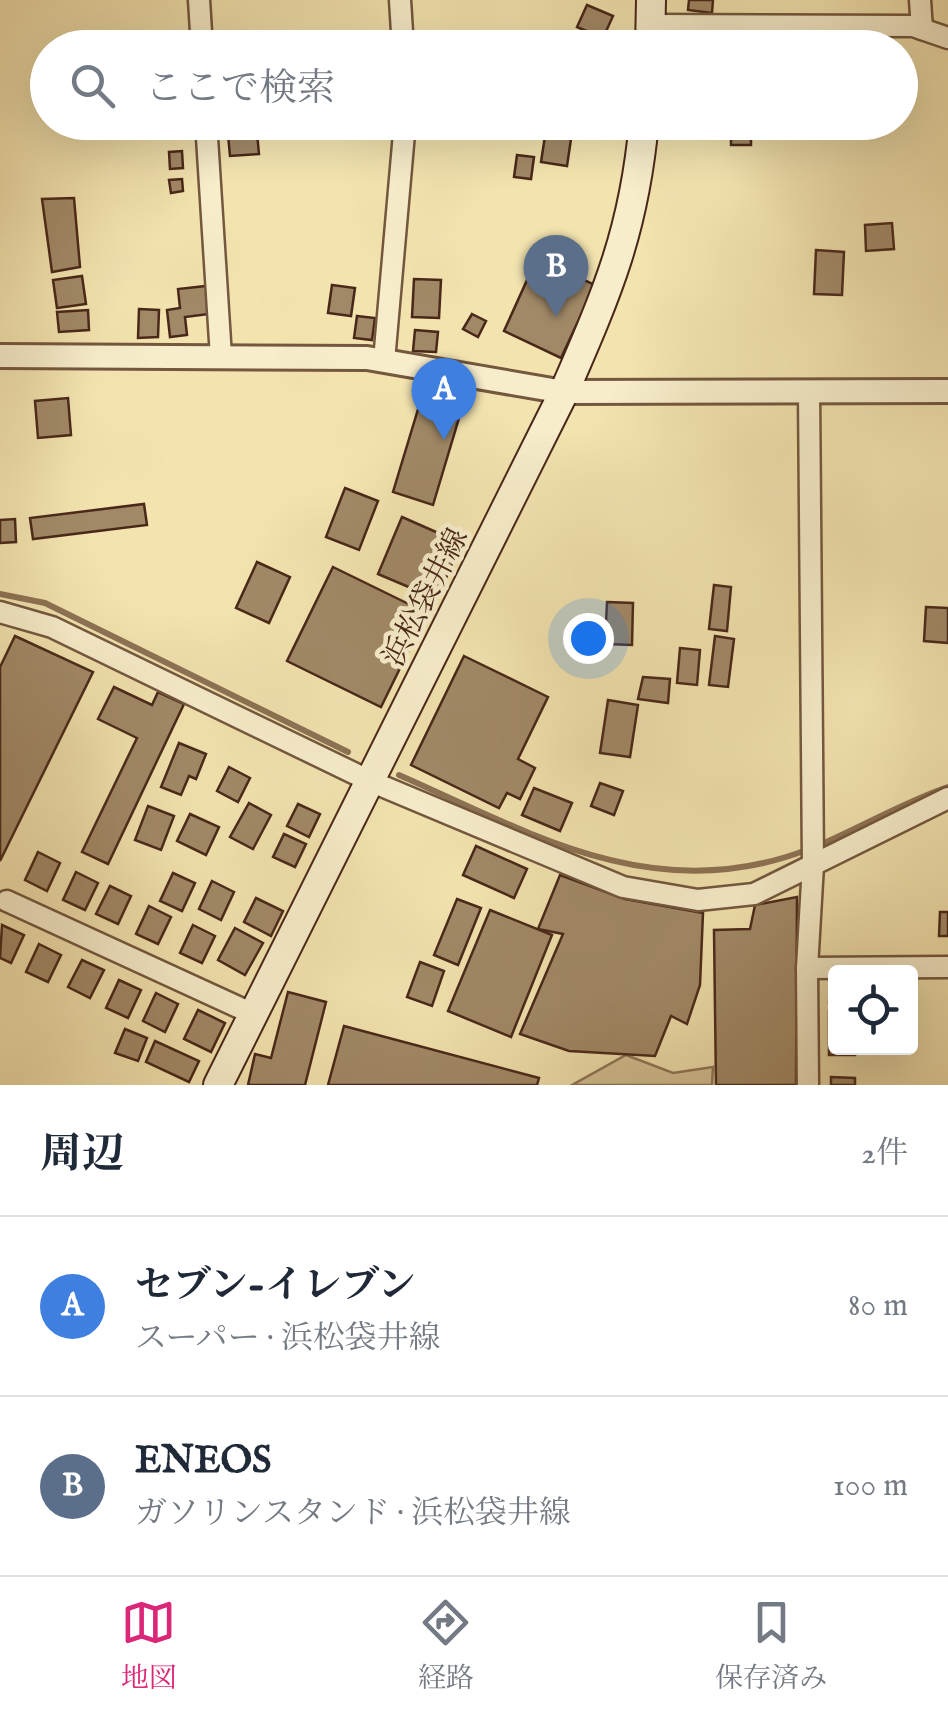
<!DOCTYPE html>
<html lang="ja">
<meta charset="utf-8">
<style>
body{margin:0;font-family:"IM FELL English","Noto Serif JP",serif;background:#f6f6f7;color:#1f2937}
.controls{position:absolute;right:30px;bottom:30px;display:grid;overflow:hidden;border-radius:10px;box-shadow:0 10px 40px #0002}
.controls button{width:90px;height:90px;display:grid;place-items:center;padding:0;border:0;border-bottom:2px solid #e0e1e3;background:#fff;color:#1f2937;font:50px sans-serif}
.you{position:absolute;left:588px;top:638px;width:35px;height:35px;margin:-25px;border:8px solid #fff;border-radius:50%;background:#1a73e8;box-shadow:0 0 0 15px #1a73e833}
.badge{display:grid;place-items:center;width:65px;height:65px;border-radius:50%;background:#db2777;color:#fff;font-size:32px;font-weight:700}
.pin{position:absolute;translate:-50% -82px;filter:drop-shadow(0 2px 5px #0008)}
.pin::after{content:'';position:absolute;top:52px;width:35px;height:30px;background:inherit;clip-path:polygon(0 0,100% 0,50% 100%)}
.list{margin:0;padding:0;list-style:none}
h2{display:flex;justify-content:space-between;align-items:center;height:130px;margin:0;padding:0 40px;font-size:42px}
h2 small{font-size:32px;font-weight:400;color:#747a83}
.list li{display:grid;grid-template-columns:65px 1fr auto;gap:30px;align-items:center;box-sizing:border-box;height:180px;padding:0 40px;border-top:2px solid #e0e1e3}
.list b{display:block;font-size:38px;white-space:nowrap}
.list p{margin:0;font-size:32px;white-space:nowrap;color:#747a83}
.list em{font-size:32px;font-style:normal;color:#747a83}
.icon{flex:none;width:55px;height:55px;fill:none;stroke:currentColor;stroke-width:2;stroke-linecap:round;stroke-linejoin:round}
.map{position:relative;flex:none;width:948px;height:1085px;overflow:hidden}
.search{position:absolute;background:#fff;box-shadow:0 10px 40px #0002;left:30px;right:30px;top:30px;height:110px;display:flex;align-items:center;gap:25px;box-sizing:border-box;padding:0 35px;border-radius:55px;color:#747a83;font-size:38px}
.sheet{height:490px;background:#fff}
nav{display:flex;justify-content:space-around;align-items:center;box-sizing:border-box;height:140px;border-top:2px solid #e0e1e3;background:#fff;font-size:28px;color:#747a83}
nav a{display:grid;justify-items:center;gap:5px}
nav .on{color:#db2777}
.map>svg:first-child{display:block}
.green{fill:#d5c396;stroke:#8f7658;stroke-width:2.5}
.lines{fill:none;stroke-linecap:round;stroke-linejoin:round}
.stream{stroke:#8c7254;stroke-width:6}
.building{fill:#a18967;stroke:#492819;stroke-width:2.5}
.minor-casing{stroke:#73573e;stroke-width:25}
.tertiary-casing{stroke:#73573e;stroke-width:28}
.secondary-casing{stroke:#492819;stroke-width:32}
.minor{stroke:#f7edcb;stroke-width:20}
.tertiary{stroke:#f7edcb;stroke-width:22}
.secondary{stroke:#f7edcb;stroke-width:28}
.labels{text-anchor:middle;stroke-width:9;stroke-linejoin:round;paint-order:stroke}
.street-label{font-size:30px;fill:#492819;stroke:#f7edcb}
</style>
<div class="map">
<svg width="948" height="1085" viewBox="0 0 948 1085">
<rect width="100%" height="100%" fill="#f2e3af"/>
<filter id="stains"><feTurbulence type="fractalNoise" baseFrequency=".002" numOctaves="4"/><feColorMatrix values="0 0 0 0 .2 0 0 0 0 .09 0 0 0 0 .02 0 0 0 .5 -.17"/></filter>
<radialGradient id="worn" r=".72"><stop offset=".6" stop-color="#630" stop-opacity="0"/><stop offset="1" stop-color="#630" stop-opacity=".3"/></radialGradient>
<path class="green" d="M626,1055l47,18 40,-6 -1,18h-140z"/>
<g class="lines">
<g class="stream">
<path d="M0,594l45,9 303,149"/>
<path d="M399,775c127,56 244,126 387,82 56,-17 106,-51 162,-70"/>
</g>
</g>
<g class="building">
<path d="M689,0h24l-1,13 -24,-3z"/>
<path d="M587,5l26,11 -10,22 -26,-11z"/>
<path d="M675,38l37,3v7h-38z"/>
<path d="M773,41v7h-47v-6z"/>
<path d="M868,41l19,1v6h-19z"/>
<path d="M256,122l3,32 -29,2 -3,-32z"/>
<path d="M555,122h33l-2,13 -32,-5z"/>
<path d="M731,126l20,1v18h-20z"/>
<path d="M545,136l26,3 -4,27 -26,-4z"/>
<path d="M182,151l1,17 -13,1 -1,-17z"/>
<path d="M517,155l17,2 -3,22 -17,-2z"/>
<path d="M182,179l1,12 -12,2 -2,-13z"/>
<path d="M74,198l6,69 -28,5 -10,-73z"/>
<path d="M892,223l2,26 -28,2 -1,-26z"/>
<path d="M816,250l28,2 -2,43 -28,-1z"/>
<path d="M537,258l58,27 -34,73 -57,-27z"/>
<path d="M82,276l4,28 -29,4 -4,-28z"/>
<path d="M414,279l27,1 -2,38 -27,-1z"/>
<path d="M332,285l23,3 -4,28 -23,-3z"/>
<path d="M206,286l3,28 -24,3 2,18 -17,2 -3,-27 13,-2 -2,-19z"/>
<path d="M139,309l20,1 -1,27 -20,1z"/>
<path d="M88,310l1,20 -30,2 -2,-20z"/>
<path d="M472,314l14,7 -8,16 -15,-8z"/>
<path d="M357,316l18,2 -3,22 -18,-2z"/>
<path d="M415,330l23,2 -2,20 -23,-1z"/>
<path d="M68,398l3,37 -33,3 -3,-37z"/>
<path d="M419,406l40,12 -26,87 -40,-13z"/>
<path d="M345,488l33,13 -19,49 -33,-13z"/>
<path d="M144,504l3,21 -114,14 -3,-21z"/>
<path d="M402,517l59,26 -24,56 -59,-25z"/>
<path d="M15,519l1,23 -16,1v-23z"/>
<path d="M257,562l33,15 -21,46 -33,-15z"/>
<path d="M333,567l94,46 -46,94 -94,-46z"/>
<path d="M714,585l17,2 -4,44 -18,-2z"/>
<path d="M607,602l26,1 -1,42 -27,-1z"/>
<path d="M926,607l22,1v35l-24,-2z"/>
<path d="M15,636l78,36 -93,189v-194z"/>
<path d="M715,636l19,3 -6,48 -19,-2z"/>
<path d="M680,648l20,2 -3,35 -20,-2z"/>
<path d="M464,656l84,41 -30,62 17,9 -15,31 -13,-6 -8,15 -88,-43z"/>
<path d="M643,677l27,2 -2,24 -30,-4z"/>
<path d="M114,687l38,18 6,-13 26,12 -76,160 -26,-12 55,-114 -39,-19z"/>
<path d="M608,700l30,5 -8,52 -30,-4z"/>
<path d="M179,743l27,11 -10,25 -7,-3 -8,19 -20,-8z"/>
<path d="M229,767l21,11 -12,24 -21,-11z"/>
<path d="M600,783l23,8 -9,24 -23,-9z"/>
<path d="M534,788l38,15 -12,28 -38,-16z"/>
<path d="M249,803l22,12 -18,34 -23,-12z"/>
<path d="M298,804l22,10 -11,23 -22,-11z"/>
<path d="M148,806l26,10 -13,34 -26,-10z"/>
<path d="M190,814l29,13 -13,28 -29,-14z"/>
<path d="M284,834l22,10 -11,23 -22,-10z"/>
<path d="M476,846l51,23 -13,29 -51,-23z"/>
<path d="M38,852l22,11 -13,28 -22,-11z"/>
<path d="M76,872l22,11 -13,27 -22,-10z"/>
<path d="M173,873l22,10 -13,28 -22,-10z"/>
<path d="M560,875l65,24 78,14 -3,72 -13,39 -16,-8 -16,40 -86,-5 -49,-17 43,-100 -25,-5z"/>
<path d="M212,881l22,11 -13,28 -22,-11z"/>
<path d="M110,886l21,10 -13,28 -22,-10z"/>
<path d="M797,897l-1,188h-80l-2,-155 36,-1 5,-24z"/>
<path d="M256,898l27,13 -12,25 -27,-14z"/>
<path d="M457,899l24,9 -23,57 -24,-10z"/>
<path d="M149,906l22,11 -13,27 -22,-10z"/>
<path d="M490,910l62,25 -41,102 -63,-26z"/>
<path d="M940,912h8v24h-9z"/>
<path d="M2,925l22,10 -13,28 -11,-5z"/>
<path d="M193,925l22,11 -13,27 -22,-10z"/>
<path d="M235,928l28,15 -18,32 -27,-15z"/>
<path d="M39,944l22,11 -13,27 -22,-10z"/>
<path d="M82,960l22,10 -14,28 -22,-11z"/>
<path d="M420,962l24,9 -12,35 -25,-9z"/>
<path d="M119,980l22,10 -13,28 -22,-10z"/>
<path d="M830,982h6v21h-7z"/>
<path d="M288,992l38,10 -21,83h-57l7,-31 16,4z"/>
<path d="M156,993l22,11 -13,28 -22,-11z"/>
<path d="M198,1010l27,13 -14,29 -27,-13z"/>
<path d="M829,1011h7v37h19v7h-26z"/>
<path d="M344,1026l195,52 -2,7h-209z"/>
<path d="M125,1029l22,9 -9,23 -23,-8z"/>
<path d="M155,1041l44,20 -10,21 -43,-20z"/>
<path d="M831,1077l24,1v7h-24z"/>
</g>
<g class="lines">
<defs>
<g id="minor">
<path d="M199,0l3,48"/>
<path d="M400,0l3,48"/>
<path d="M920,0l2,29"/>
<path d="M652,25l261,1 35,12"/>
<path d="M206,122l15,235"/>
<path d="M384,361l21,-239"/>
<path d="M0,612l52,15 318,154 253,106 75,13 56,-6 194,-96"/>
<path d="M7,901l244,112"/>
<path d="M807,968l141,-1"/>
<path d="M808,1085l-1,-117 6,-103 -4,-474"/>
</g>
<path id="tertiary" d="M0,356l367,2 197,34 384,-1"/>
<g id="secondary">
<path d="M650,48l1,-48"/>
<path d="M218,1085l346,-693c43,-99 70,-160 80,-270"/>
</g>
</defs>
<use href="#minor" class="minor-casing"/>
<use href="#tertiary" class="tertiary-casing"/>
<use href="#secondary" class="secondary-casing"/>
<use href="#minor" class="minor"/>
<use href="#tertiary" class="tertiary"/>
<use href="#secondary" class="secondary"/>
</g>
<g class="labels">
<g class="street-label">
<text transform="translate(425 597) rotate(-63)" y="10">浜松袋井線</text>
</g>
</g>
<rect width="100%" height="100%" filter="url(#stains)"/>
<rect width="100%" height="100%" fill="url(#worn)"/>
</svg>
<div class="controls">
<button><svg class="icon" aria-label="locate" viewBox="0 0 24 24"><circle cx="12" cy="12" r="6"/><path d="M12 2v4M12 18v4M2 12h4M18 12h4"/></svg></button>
</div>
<div class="you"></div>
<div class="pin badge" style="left:444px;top:440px;background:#3f7fe0">A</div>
<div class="pin badge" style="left:556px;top:317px;background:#5c6f8a">B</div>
<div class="search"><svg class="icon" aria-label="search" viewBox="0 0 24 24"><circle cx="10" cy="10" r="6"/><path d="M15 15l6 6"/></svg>ここで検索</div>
</div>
<section class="sheet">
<h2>周辺<small>2件</small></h2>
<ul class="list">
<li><span class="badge" style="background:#3f7fe0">A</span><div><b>セブン-イレブン</b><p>スーパー · 浜松袋井線</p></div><em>80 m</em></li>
<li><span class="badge" style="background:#5c6f8a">B</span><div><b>ENEOS</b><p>ガソリンスタンド · 浜松袋井線</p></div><em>100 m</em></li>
</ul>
</section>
<nav>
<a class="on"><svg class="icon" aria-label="map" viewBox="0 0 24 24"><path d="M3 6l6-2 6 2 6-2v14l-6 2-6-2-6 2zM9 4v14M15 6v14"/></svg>地図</a>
<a><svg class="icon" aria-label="directions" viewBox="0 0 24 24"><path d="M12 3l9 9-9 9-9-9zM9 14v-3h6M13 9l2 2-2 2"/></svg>経路</a>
<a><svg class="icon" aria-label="saved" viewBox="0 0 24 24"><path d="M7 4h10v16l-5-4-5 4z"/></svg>保存済み</a>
</nav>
